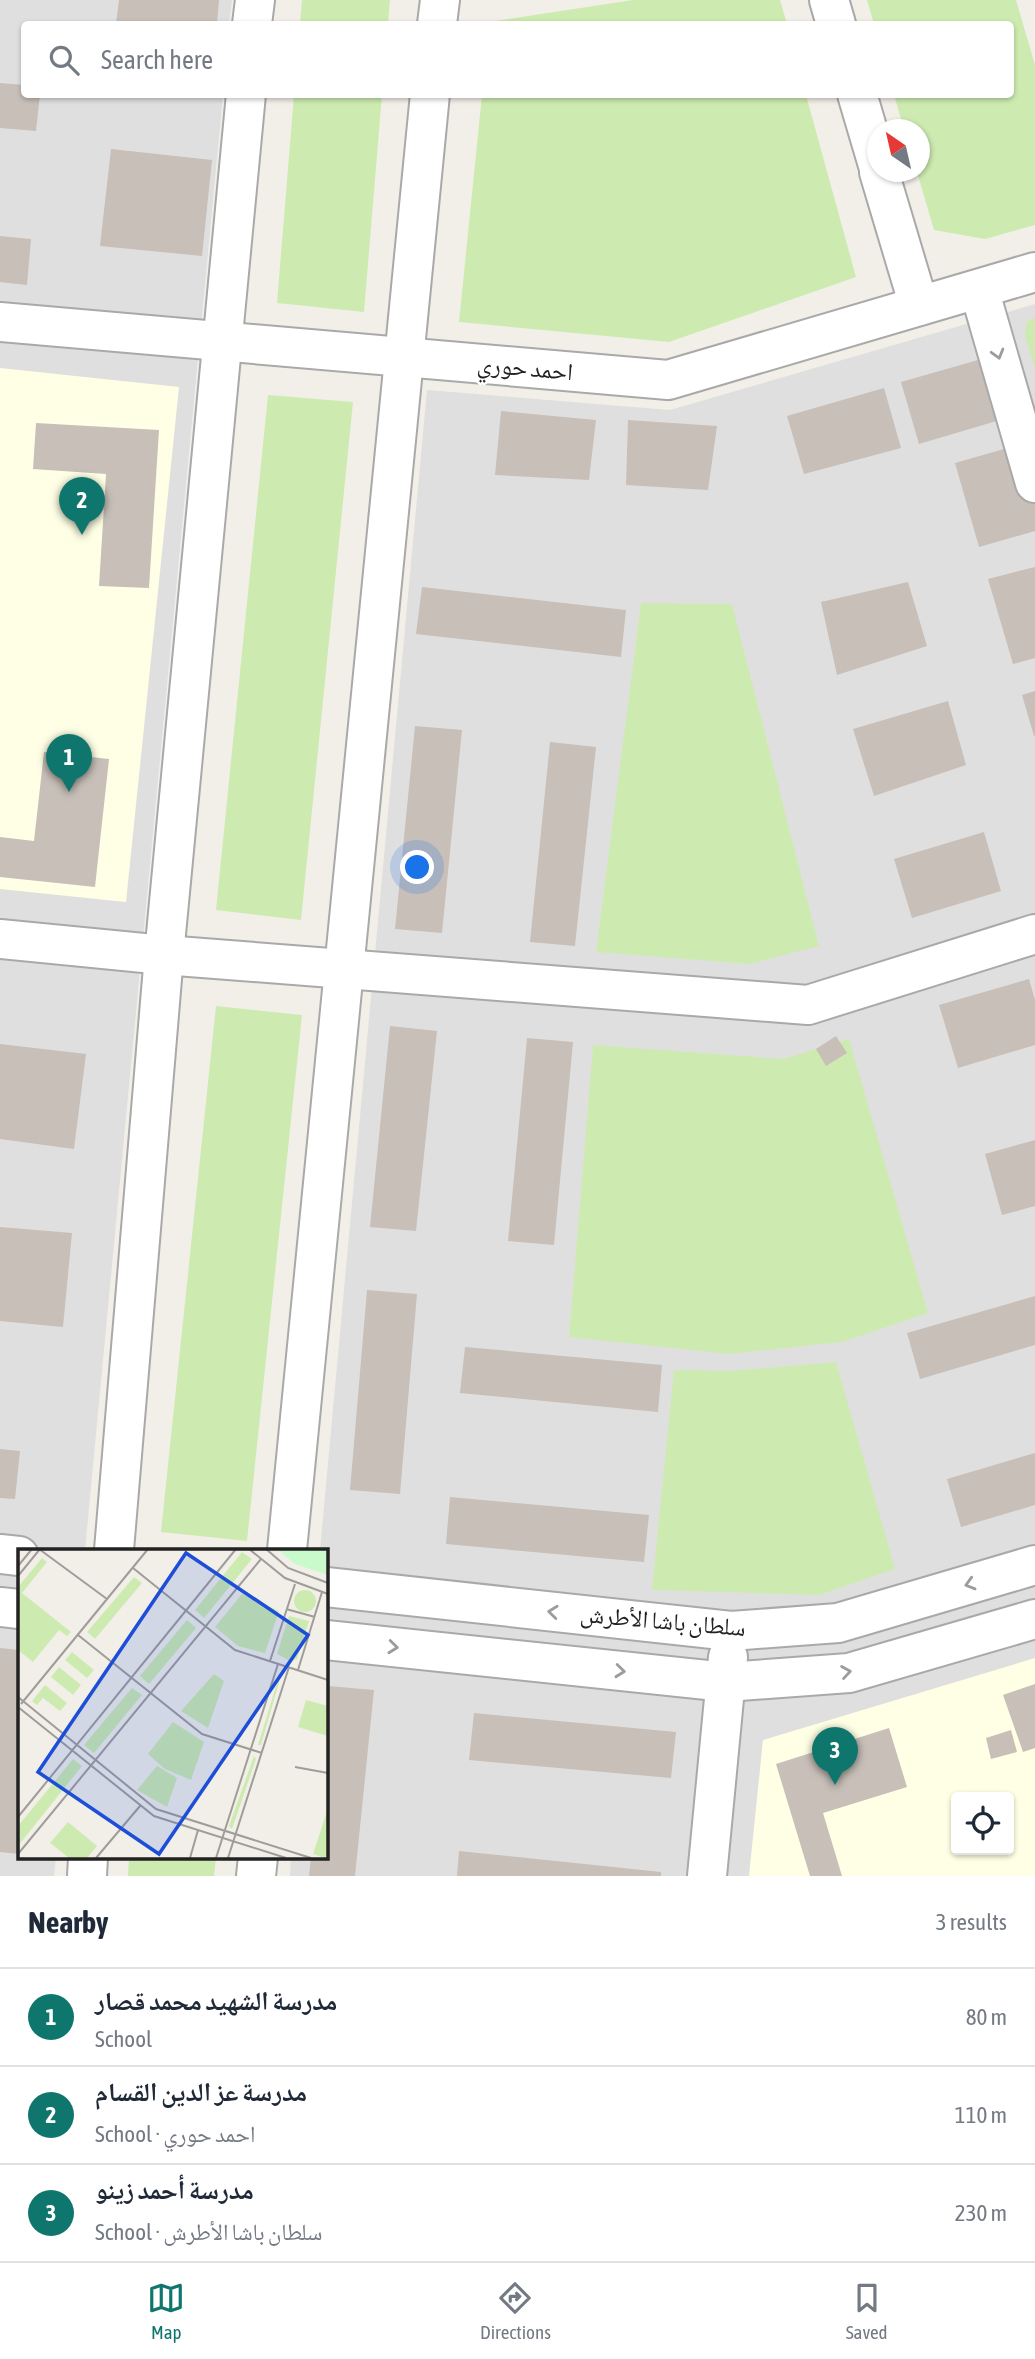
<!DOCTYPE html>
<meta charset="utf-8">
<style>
body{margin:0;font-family:"Asap Condensed","Noto Naskh Arabic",sans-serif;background:#f6f6f7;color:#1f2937}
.controls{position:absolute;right:21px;bottom:21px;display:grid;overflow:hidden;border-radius:7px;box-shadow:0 2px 5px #0004}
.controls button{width:63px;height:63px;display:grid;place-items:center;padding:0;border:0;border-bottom:2px solid #e0e1e3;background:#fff;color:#1f2937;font:35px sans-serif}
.compass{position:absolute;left:867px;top:119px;width:63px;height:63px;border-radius:50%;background:#fff;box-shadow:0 2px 5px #0004;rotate:326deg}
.you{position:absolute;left:418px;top:868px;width:24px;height:24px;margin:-18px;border:5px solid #fff;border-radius:50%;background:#1a73e8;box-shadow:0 0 0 10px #1a73e833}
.badge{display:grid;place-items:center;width:46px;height:46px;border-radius:50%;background:#0f766e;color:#fff;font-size:23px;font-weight:700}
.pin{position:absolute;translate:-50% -58px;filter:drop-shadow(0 2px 4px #0008)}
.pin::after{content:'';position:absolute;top:37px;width:24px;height:21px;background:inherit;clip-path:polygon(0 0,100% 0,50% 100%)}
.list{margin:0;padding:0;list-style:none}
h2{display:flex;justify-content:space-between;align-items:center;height:91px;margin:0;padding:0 28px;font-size:30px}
h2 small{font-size:23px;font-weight:400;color:#747a83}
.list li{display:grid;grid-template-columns:46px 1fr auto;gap:21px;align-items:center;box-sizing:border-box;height:98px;padding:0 28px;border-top:2px solid #e0e1e3}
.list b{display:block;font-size:26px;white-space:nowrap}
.list p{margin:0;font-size:23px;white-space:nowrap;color:#747a83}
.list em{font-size:23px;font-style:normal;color:#747a83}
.icon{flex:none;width:38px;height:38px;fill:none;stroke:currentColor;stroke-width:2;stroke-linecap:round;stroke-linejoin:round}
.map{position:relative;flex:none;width:1035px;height:1876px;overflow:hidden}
.search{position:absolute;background:#fff;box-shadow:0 2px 5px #0004;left:21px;right:21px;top:21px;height:77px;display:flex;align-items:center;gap:18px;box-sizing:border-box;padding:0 24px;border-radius:7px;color:#747a83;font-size:26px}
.sheet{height:385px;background:#fff}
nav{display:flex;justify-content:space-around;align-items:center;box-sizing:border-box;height:98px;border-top:2px solid #e0e1e3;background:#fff;font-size:19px;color:#747a83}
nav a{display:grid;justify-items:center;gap:4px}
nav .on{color:#0f766e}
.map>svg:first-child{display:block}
.residential{fill:#e0dfdf;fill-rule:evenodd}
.education{fill:#ffffe5;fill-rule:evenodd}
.grass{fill:#cdebb0}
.building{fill:#c7bfb8}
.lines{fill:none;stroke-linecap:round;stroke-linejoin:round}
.minor-casing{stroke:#a9a9a9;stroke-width:42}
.minor{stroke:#fff;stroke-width:38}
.oneway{stroke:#9c9c9c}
.labels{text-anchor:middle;stroke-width:5;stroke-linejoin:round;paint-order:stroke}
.street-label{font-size:24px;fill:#222;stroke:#fff}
.inset-road{fill:none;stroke:#9f9d99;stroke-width:2}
.view{fill:#1d4ed8;fill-opacity:0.15;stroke:#1d4ed8;stroke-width:3.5}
.inset-edge{fill:none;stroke:#222;stroke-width:3.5}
</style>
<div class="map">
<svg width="1035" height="1876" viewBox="0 0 1035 1876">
<rect width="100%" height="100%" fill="#f2efe9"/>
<g class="residential">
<path d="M0,0h232l-3,24h-205v70l199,1 -138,1455h-66v307h37l-2,19h-54z"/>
<path d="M1035,304v1572h-745l1,-19h35v-307h-6l107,-1160 243,20zM956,1797h53v53h-53z"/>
</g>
<g class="education">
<path d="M0,368l179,19 -53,515 -126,-13z"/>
<path d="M1035,1658v218h-286l14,-136zM956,1797h53v53h-53z"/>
</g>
<g class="grass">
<path d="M302,0h88l-2,24h-88z"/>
<path d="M633,0h147l7,24h-298v-2z"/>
<path d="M867,0h149l19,65v160l-50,14 -51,-9 -17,-58h3v-42l-16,-1 -10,-34 116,-1v-70h-136z"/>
<path d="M294,95h88l-18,217 -87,-9z"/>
<path d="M482,95h324l50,182 -187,65 -210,-20z"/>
<path d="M1035,318v52l-10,-34 1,-12 2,-3z"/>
<path d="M268,395l85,7 -52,518 -85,-10z"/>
<path d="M641,603l91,1 87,342 -69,18 -154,-12z"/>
<path d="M216,1006l86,9 -55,526 -86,-9z"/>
<path d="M849,1039l79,274 -86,29 -114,12 -159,-17 24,-292 190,14z"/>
<path d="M836,1362l59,207 -76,26 -167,-5 22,-220 55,1z"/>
<path d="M129,1857h87l-2,19h-86z"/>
</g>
<g class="building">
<path d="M119,0h100l-2,24h-101z"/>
<path d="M0,83l24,2v9h16l-4,37 -36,-3z"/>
<path d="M111,149l101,11 -10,96 -102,-10z"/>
<path d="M0,236l31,3 -4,46 -27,-3z"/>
<path d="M992,356l18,61 -91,27 -18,-62z"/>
<path d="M884,388l17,60 -97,26 -17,-58z"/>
<path d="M501,411l95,9 -7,60 -94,-5z"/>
<path d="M628,420l89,6 -9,64 -82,-5z"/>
<path d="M36,423l123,7 -10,158 -50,-2 7,-112 -73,-5z"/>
<path d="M1018,445l17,59v27l-56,16 -24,-84z"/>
<path d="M1035,567v91l-22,6 -25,-85z"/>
<path d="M908,582l19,64 -90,29 -16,-73z"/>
<path d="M422,587l204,23 -5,47 -205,-23z"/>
<path d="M1035,691v45h-1l-12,-41z"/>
<path d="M948,701l18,64 -92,31 -21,-67z"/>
<path d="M415,726l47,4 -20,203 -47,-4z"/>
<path d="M550,742l46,5 -21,199 -45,-4z"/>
<path d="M44,752l65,7 -14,128 -95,-10v-40l34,4z"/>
<path d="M984,832l17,59 -89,27 -18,-59z"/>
<path d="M1029,979l6,21v45l-77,23 -19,-63z"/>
<path d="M390,1026l47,5 -21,200 -46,-4z"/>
<path d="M836,1036l11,17 -21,13 -10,-17z"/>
<path d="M527,1038l46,4 -19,203 -46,-4z"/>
<path d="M0,1044l86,10 -12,95 -74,-10z"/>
<path d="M1035,1140v66l-33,9 -17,-61z"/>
<path d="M0,1227l72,6 -9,94 -63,-6z"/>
<path d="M367,1290l50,4 -17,200 -50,-4z"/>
<path d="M1035,1296v49l-115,34 -13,-46z"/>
<path d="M465,1347l197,18 -4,47 -198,-19z"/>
<path d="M0,1449l20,2 -5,48 -15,-1z"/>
<path d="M1035,1453v52l-74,22 -14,-48z"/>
<path d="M450,1497l199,18 -5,47 -198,-18z"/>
<path d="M0,1648l19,2v204l-19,-2z"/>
<path d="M1035,1684v64l-12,4 -20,-57z"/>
<path d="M328,1686l46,4 -19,186h-46l2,-19h15v-149z"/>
<path d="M474,1713l202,19 -5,46 -202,-18z"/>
<path d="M889,1728l18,59 -84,26 19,63h-32l-34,-112z"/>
<path d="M1011,1730l6,22 -26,7 -5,-21z"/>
<path d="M459,1851l202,21v4h-204z"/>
</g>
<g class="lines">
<defs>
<g id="minor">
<path d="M829,0l7,24"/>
<path d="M252,24l3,-24"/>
<path d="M437,24l3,-24"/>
<path d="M857,94l21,71"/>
<path d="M879,172l40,134"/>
<path d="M979,289l56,194"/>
<path d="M0,322l668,58 367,-108"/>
<path d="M0,939l164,16 644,50 227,-71"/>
<path d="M114,1550l50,-595 82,-861"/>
<path d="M287,1550l143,-1456"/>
<path d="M0,1554l19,2"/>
<path d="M326,1587l405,44 107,-8 197,-58"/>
<path d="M0,1607l19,2"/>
<path d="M326,1640l400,42 123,-9 186,-54"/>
<path d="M87,1876l1,-19"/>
<path d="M256,1876l2,-19"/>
<path d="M707,1876l21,-219"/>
</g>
</defs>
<use href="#minor" class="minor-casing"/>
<use href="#minor" class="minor"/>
</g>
<defs><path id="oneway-chevron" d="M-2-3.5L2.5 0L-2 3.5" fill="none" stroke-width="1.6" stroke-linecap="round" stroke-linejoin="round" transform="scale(1.75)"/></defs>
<g class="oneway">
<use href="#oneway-chevron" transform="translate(998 354) rotate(74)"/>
<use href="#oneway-chevron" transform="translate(970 1584) rotate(164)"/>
<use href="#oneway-chevron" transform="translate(553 1612) rotate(-174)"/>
<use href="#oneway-chevron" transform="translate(393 1647) rotate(6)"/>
<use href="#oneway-chevron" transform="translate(620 1671) rotate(6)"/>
<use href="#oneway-chevron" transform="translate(846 1672) rotate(-9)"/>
</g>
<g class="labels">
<g class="street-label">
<text transform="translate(525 368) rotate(5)" y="8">احمد حوري</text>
<text transform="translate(663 1621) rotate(5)" y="8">سلطان باشا الأطرش</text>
</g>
</g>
<g transform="translate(18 1549)">
<rect width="310" height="310" fill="#f2efe9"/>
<path d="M224,3l10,7 -48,59 -9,-8zM24,9l5,4 -25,31 49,39 -4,4 -8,-6 -26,32 -15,-12v-63zM116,28l8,6 -47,56 -8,-7zM276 52a11 11 0 1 1 22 0a11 11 0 1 1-22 0ZM224,45l37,17 -14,42 -27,-7 -23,-19zM271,67l20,5 -12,38 -7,2 -13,-7zM169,71l9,8 -47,56 -9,-8zM54,103l22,18 -7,8 -22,-18zM41,118l22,18 -8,10 -22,-18zM264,123l-21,73h-3l22,-72zM196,125l10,7 -16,47 -27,-17zM27,136l22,18 -7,8 -17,-13 -6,7 -5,-4zM114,139l10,7 -48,58 -10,-8zM288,151l22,6v30l-30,-9zM155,173l31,20 -13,38 -26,-11 -17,-15zM236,207l2,3 -24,70 -3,-3zM55,210l9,7 -64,80v-20zM139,217l20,12 -10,29 -30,-17zM310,259v43l-3,7 -12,-4zM50,273l29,24 -10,12h-18l-19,-15z" fill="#cdebb0"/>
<path d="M310,0v26l-33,-11 -18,-15z" fill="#c8facc"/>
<path class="inset-road" d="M21,0l68,50M231,0l36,29 43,16M248,0l22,19 40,15M0,17l14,-17M115,19l102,82 93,30M0,27l22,-27M268,60l29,8M60,86l124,99 60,19M252,112l25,-77M280,121l24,-78M0,148l138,112 155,49M3,155l127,-155M0,158l136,109 132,42M277,218l33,6M0,268l218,-268M0,305l243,-295M78,309l44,-52M172,309l8,-28M198,309l62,-194M210,309l61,-191"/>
<path class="view" d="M168,4l122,82 -149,219 -121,-82z"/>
<rect width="310" height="310" class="inset-edge"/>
</g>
</svg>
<div class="controls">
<button><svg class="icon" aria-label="locate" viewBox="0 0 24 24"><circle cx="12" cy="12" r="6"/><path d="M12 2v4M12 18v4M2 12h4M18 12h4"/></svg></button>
</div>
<svg class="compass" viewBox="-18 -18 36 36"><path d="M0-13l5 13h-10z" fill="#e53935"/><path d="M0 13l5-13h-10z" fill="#747a83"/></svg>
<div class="you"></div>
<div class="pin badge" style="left:69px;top:792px">1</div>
<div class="pin badge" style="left:82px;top:535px">2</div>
<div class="pin badge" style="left:835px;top:1785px">3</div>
<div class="search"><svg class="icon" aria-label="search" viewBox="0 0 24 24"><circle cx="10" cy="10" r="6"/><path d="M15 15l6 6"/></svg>Search here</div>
</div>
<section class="sheet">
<h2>Nearby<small>3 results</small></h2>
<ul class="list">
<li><span class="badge">1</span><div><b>مدرسة الشهيد محمد قصار</b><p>School</p></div><em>80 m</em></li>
<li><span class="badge">2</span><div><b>مدرسة عز الدين القسام</b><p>School · احمد حوري</p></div><em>110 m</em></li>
<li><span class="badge">3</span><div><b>مدرسة أحمد زينو</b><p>School · سلطان باشا الأطرش</p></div><em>230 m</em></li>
</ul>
</section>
<nav>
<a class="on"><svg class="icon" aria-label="map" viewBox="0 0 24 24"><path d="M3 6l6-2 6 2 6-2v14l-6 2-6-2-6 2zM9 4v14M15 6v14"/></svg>Map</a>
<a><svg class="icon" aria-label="directions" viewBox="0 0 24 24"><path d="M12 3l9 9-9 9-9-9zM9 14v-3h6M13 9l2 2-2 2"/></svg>Directions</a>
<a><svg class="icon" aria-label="saved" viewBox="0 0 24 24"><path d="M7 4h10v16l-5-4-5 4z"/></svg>Saved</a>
</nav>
